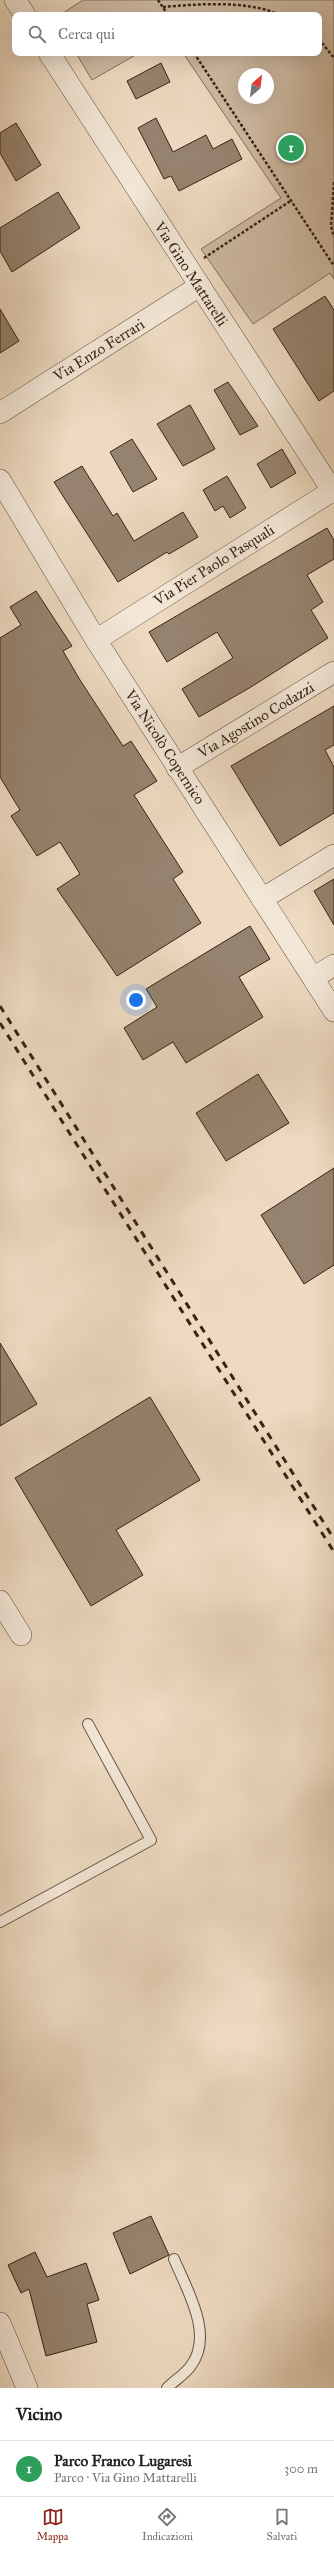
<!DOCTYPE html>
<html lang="it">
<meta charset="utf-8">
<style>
body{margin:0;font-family:"IM FELL Great Primer",serif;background:#f2f2f2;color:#222}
.compass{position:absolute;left:238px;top:68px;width:36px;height:36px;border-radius:50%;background:#fff;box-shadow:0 4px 16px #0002;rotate:28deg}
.you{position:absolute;left:136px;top:1000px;width:14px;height:14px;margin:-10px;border:3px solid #fff;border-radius:50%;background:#1a73e8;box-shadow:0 0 0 6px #1a73e833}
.badge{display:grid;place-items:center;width:26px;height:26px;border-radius:50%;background:#8f2418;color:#fff;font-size:13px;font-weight:700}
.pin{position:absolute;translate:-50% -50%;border:2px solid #fff;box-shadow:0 1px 4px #0006}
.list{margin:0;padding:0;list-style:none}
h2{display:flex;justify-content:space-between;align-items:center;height:52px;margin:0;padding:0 16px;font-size:17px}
h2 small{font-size:13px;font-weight:400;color:#767676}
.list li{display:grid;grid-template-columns:26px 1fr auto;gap:12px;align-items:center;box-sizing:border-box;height:56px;padding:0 16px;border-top:1px solid #e0e0e0}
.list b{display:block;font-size:15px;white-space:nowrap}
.list p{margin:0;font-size:13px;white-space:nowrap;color:#767676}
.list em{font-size:13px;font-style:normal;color:#767676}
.icon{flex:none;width:22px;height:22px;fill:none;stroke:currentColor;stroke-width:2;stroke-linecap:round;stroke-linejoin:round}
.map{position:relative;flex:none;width:334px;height:2388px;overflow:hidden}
.search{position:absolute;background:#fff;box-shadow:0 4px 16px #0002;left:12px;right:12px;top:12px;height:44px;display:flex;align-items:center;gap:10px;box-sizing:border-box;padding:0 14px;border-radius:8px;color:#767676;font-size:15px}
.sheet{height:108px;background:#fff}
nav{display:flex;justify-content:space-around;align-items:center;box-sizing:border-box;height:56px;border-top:1px solid #e0e0e0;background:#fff;font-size:11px;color:#767676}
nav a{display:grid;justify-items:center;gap:2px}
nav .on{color:#8f2418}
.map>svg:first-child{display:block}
.green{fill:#cebba4;stroke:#82705d;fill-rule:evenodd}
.building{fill:#96836f;stroke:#372416}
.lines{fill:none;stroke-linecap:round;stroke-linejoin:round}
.service-casing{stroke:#645241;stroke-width:12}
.minor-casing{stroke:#645241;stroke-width:22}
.path{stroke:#372416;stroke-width:2.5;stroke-dasharray:3 2;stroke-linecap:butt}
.service{stroke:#f3e7d7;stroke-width:10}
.minor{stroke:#f3e7d7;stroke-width:21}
.rail{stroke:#372416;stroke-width:3;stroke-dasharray:7 7;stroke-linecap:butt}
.labels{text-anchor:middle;stroke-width:3;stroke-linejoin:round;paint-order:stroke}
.street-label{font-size:15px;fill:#372416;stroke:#f3e7d7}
</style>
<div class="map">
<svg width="334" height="2388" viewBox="0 0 334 2388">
<rect width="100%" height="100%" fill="#eddac1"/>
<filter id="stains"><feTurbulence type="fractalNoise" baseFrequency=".005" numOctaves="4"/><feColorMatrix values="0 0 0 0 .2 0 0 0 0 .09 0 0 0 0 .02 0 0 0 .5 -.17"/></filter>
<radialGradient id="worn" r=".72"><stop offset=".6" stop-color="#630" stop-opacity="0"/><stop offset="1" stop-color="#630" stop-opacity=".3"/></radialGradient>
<g class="green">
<path d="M83,0h251v279l-4,-6 -77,51 -52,-75 80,-51 -98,-145h136v-38h-259zM244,74h24v24h-24z"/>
<path d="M76,53h63l-47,27z"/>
</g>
<g class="building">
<path d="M161,63l9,19 -34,17 -9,-18z"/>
<path d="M156,118l17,34 33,-17 7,14 19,-10 10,20 -63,32 -8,-15 -7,3 -26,-51z"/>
<path d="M16,123l25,42 -25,16 -16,-28v-20z"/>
<path d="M58,192l22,36 -68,44 -12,-21v-23z"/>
<path d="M325,296l9,14v81l-15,10 -46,-72z"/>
<path d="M0,309l19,32 -19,12z"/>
<path d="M228,382l30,44 -18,9 -26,-45z"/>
<path d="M190,405l25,44 -32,17 -26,-42z"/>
<path d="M132,439l25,40 -24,13 -23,-40z"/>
<path d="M282,449l14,24 -25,15 -14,-24z"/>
<path d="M82,466l31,50 4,-3 17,28 49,-29 15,25 -29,17 -2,-2 -49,30 -64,-100z"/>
<path d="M227,476l19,32 -16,10 -7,-12 -8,5 -12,-21z"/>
<path d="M327,528l7,12v19l-27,16 16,27 -12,8 17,28 -77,49 -52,30 -17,-28 51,-31 -16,-26 -50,30 -18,-30z"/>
<path d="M36,591l36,55 -9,5 17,29 43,66 8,-5 26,40 -23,14 49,77 -10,7 28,44 -84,53 -60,-87 23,-15 -20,-32 -23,14 -26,-40 9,-6 -20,-33v-139l21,-13 -11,-18z"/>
<path d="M334,706v39l-9,5 9,17v46l-54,33 -49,-80z"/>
<path d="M334,879v46l-20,-34z"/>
<path d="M250,926l20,33 -31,18 24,40 -77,46 -13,-21 -30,18 -19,-32 33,-21 -11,-18z"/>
<path d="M258,1074l31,49 -63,38 -30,-48z"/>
<path d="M334,1168v97l-30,19 -43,-69z"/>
<path d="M0,1343l37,61 -37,22z"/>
<path d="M150,1397l50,83 -84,50 27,45 -52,31 -76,-128z"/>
<path d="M151,2216l18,39 -39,19 -17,-41z"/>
<path d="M35,2252l12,25 39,-14 13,37 -12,4 10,38 -51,14 -17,-67 -8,4 -13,-28z"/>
</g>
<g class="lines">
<defs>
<g id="service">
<path d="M0,1922l151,-82 -63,-116"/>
<path d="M167,2388c7,-7 17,-13 23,-21 25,-31 -3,-77 -16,-108"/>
</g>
<g id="minor">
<path d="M15,0l10,15"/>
<path d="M49,53l285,440"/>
<path d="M0,413l198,-126"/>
<path d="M0,480l96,160 238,371"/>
<path d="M96,640l236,-149"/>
<path d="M177,768l157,-96"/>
<path d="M262,899l72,-44"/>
<path d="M313,978l21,-13"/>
<path d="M0,1601l21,34"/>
<path d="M0,2323l27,65"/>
</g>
</defs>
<use href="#service" class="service-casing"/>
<use href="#minor" class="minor-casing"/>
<g class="path">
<path d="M158,0l10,15"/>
<path d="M163,7c35,-3 85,-7 117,8"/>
<path d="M319,39l15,19"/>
<path d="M194,53l140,213"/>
<path d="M334,182l-3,44 3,11"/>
<path d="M204,258l88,-58"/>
</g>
<use href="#service" class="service"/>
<use href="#minor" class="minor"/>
<g class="rail">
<path d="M0,1006l334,533"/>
<path d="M0,1023l334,529"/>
</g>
</g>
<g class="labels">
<g class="street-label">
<text transform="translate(191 274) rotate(57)" y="5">Via Gino Mattarelli</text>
<text transform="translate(99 350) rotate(-32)" y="5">Via Enzo Ferrari</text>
<text transform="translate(214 565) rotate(-32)" y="5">Via Pier Paolo Pasquali</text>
<text transform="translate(256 720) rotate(-31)" y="5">Via Agostino Codazzi</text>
<text transform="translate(165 747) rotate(57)" y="5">Via Nicolò Copernico</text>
</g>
</g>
<rect width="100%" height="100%" filter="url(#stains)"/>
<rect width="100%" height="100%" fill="url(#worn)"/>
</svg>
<svg class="compass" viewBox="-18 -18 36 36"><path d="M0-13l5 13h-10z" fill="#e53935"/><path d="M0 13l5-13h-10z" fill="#767676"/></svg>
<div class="you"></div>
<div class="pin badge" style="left:291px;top:148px;background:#2e9e5b">1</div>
<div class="search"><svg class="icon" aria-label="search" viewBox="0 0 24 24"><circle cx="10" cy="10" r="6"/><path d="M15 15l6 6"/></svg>Cerca qui</div>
</div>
<section class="sheet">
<h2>Vicino<small></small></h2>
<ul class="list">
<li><span class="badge" style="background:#2e9e5b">1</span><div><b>Parco Franco Lugaresi</b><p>Parco · Via Gino Mattarelli</p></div><em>300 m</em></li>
</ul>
</section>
<nav>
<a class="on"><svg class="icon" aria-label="map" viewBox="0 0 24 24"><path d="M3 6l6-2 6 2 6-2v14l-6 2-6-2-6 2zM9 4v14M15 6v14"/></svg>Mappa</a>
<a><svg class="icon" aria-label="directions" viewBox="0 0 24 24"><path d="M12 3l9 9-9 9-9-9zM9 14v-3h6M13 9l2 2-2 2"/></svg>Indicazioni</a>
<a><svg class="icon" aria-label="saved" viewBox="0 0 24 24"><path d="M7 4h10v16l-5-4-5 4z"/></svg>Salvati</a>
</nav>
